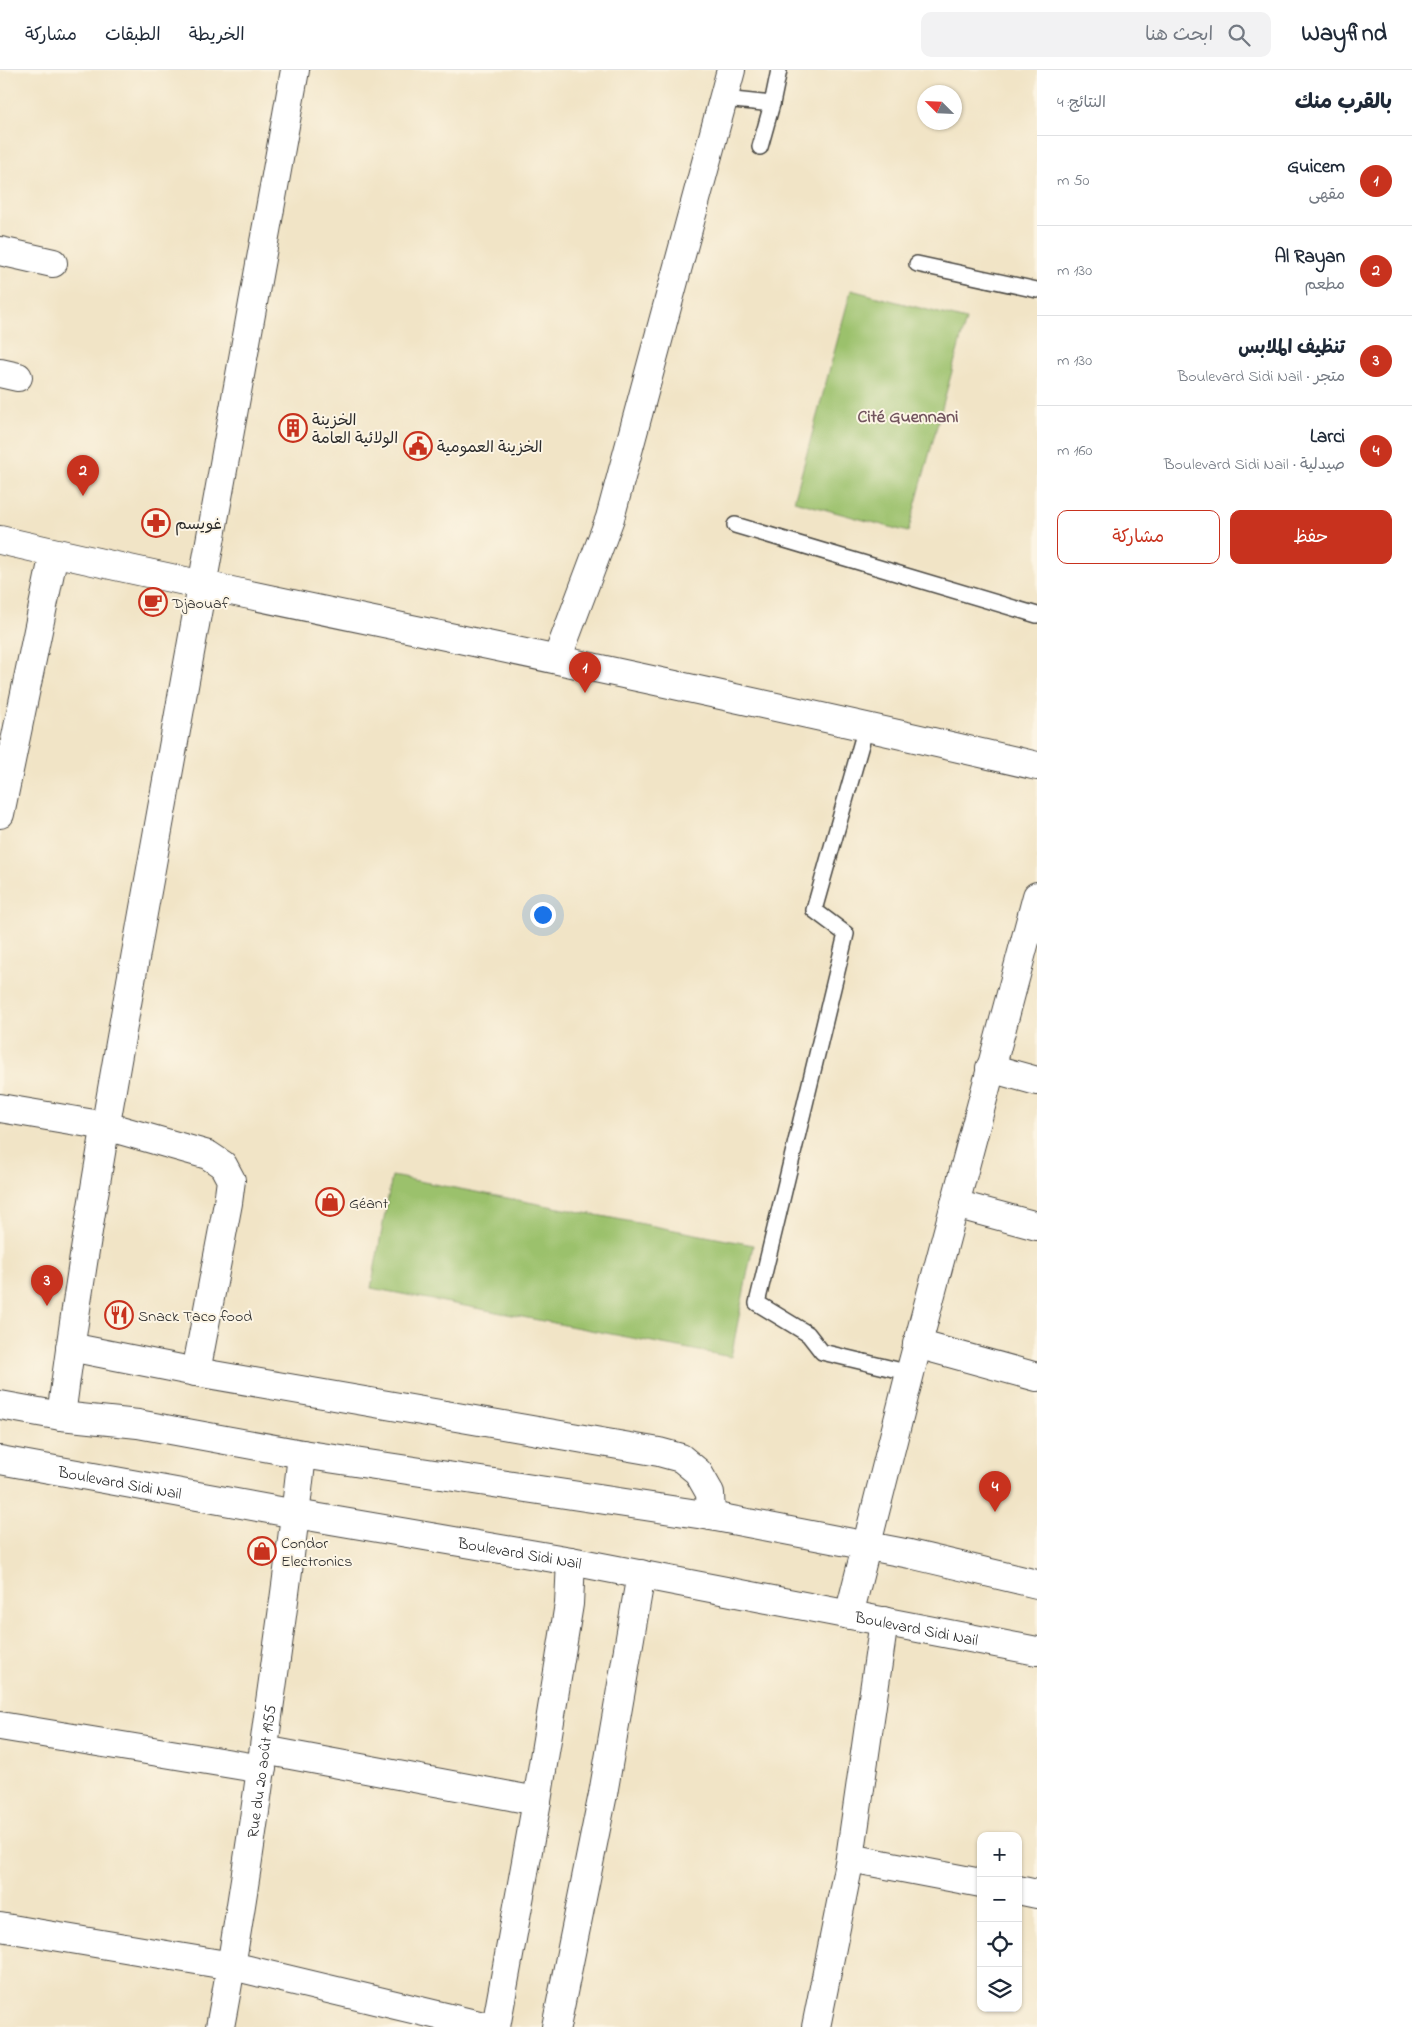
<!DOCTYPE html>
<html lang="ar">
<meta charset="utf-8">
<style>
body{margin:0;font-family:"Indie Flower","Playpen Sans Arabic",sans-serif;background:#f2f2f3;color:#1f2937;direction:rtl}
.controls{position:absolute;right:15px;bottom:15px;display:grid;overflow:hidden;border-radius:10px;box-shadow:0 1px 4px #0004}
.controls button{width:45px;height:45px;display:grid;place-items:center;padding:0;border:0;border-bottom:1px solid #e0e1e3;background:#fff;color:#1f2937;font:25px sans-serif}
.compass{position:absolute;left:917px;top:15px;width:45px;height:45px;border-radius:50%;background:#fff;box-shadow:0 1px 4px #0004;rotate:294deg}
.you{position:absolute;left:542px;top:844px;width:18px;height:18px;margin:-12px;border:4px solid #fff;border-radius:50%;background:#1a73e8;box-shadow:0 0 0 8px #1a73e833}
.badge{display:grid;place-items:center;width:32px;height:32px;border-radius:50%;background:#c8321e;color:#fff;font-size:16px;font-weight:700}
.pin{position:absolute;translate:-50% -41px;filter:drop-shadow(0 1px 2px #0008)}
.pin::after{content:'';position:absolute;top:26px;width:18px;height:15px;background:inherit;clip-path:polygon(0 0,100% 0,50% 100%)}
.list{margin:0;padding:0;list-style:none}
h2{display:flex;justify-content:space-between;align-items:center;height:65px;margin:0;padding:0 20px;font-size:21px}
h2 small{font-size:16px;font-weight:400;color:#747a83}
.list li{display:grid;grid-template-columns:32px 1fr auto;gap:15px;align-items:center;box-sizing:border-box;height:90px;padding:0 20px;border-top:1px solid #e0e1e3}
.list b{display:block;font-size:19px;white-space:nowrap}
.list p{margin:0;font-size:16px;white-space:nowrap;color:#747a83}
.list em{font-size:16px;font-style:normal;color:#747a83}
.actions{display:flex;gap:10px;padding:15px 20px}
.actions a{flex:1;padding:11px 0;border:1px solid #c8321e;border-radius:10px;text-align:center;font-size:18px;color:#c8321e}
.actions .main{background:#c8321e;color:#fff}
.icon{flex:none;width:28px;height:28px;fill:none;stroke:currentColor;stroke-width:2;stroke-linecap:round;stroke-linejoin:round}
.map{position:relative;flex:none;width:1037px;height:1957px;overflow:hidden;direction:ltr}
header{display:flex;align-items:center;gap:30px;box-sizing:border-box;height:70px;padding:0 25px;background:#fff;border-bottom:1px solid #e0e1e3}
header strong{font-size:24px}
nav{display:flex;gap:28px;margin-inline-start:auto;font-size:18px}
.search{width:350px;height:45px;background:#f2f2f3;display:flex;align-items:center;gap:12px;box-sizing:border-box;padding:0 18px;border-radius:10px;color:#747a83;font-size:19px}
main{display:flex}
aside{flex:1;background:#fff}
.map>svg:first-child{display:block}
.grass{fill:#9bc16c;stroke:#63764c}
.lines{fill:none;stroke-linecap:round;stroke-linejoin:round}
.lane-casing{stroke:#494742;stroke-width:18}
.street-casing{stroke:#494742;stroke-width:30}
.secondary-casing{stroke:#494742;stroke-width:30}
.lane{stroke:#fff;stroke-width:15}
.street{stroke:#fff;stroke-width:28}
.secondary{stroke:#fff;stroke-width:28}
.labels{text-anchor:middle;stroke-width:4;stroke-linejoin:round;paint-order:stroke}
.poi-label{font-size:16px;fill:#2b2b2b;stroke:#fcf5e5;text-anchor:start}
.street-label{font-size:16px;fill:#2b2b2b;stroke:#fcf5e5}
.neighbourhood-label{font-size:18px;font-weight:bold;fill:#72555e;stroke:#fcf5e5}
</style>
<header>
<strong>Wayfind</strong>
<div class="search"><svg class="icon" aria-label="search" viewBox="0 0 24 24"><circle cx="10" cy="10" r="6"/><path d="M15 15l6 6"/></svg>ابحث هنا</div>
<nav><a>الخريطة</a><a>الطبقات</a><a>مشاركة</a></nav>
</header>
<main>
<aside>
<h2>بالقرب منك<small>النتائج: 4</small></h2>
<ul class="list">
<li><span class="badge">1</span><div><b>Guicem</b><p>مقهى</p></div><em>50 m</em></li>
<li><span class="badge">2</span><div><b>Al Rayan</b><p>مطعم</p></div><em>130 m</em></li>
<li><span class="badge">3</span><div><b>تنظيف الملابس</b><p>متجر · Boulevard Sidi Nail</p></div><em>130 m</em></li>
<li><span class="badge">4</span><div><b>Larci</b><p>صيدلية · Boulevard Sidi Nail</p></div><em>160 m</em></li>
</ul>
<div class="actions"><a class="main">حفظ</a><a>مشاركة</a></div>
</aside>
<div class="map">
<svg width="1037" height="1957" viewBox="0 0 1037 1957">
<rect width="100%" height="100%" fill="#fcf5e5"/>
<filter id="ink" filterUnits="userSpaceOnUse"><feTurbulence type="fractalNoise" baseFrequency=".02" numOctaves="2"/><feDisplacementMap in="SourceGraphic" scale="10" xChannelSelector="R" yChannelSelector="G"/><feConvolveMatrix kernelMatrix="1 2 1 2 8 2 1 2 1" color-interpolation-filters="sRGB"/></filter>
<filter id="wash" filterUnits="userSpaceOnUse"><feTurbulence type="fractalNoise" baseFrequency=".0096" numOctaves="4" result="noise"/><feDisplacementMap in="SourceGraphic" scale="20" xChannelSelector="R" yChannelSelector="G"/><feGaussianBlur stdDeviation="1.12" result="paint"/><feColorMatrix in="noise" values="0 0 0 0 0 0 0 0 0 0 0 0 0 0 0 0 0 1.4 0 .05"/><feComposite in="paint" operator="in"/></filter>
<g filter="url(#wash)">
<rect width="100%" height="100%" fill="#f1e4c6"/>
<g class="grass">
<path d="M851,220l115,30 -58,212 -114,-31z"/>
<path d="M392,1106l361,69 -22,112 -360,-69z"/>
</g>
</g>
<g filter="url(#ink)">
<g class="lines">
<defs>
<g id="lane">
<path d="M724,29l48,5 7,-34"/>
<path d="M760,77l12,-43"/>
<path d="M917,194l120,26"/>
<path d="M735,455l302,90"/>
<path d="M866,657l-52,183 32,24 -89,369 51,31 14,18 88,21"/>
</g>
<g id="street">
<path d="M0,181l53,12"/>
<path d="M0,303l18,4"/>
<path d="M557,589l53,-141 121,-448"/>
<path d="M0,744l54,-261"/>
<path d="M990,998l47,13"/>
<path d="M0,1038l106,18 102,29 15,10 8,15 -3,23 -32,169"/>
<path d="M955,1134l82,22"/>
<path d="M917,1274l120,33"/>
<path d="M70,1277l126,25 463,80 22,6 17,14 12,21 1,23"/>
<path d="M61,1346c22,-170 53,-339 83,-508 49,-280 100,-559 151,-838"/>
<path d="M0,1656l262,43"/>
<path d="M264,1680l273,51"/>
<path d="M850,1788l131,25"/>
<path d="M1018,1820l19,4"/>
<path d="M0,1857l232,39 256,61"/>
<path d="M816,1957l34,-169 34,-237"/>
</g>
<g id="secondary">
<path d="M0,470c185,43 372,80 558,120 160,34 320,69 479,106"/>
<path d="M0,1335l61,11 77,8 164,30 409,62 199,38 127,30"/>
<path id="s1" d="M0,1390l296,54 275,47 466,90"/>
<path d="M849,1545l61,-242 127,-477"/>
<path id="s2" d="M220,1957c20,-105 35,-211 49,-318 12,-85 24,-169 33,-255"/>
<path d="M496,1957l41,-226 32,-197 2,-43"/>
<path d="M556,1957l47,-233 38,-220"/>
</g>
</defs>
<use href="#lane" class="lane-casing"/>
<use href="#street" class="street-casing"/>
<use href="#secondary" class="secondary-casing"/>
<use href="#lane" class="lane"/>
<use href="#street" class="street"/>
<use href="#secondary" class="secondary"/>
</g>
</g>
<defs>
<symbol id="building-ring" viewBox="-11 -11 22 22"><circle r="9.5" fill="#fcf5e5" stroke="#c8321e" stroke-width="1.5"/><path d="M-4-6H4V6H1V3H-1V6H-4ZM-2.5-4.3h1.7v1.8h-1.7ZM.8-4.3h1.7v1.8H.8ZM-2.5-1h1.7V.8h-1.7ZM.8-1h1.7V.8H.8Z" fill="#c8321e"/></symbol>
<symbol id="civic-ring" viewBox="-11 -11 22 22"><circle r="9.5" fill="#fcf5e5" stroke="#c8321e" stroke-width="1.5"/><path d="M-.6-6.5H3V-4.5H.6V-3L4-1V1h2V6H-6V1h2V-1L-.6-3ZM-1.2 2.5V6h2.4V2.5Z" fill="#c8321e"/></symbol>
<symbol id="pharmacy-ring" viewBox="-11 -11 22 22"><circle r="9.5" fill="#fcf5e5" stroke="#c8321e" stroke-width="1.5"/><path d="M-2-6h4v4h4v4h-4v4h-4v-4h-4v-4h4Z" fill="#c8321e"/></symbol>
<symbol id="cafe-ring" viewBox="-11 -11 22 22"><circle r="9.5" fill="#fcf5e5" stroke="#c8321e" stroke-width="1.5"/><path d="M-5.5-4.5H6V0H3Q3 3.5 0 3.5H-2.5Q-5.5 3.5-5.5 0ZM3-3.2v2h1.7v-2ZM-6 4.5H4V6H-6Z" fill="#c8321e"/></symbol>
<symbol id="shop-ring" viewBox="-11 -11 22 22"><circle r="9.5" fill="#fcf5e5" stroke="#c8321e" stroke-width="1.5"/><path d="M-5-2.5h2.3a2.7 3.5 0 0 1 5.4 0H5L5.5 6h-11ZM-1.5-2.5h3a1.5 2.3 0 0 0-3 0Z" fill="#c8321e"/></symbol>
<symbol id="restaurant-ring" viewBox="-11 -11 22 22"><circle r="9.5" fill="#fcf5e5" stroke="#c8321e" stroke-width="1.5"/><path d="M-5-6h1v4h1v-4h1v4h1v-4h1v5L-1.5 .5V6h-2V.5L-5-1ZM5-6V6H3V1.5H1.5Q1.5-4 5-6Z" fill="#c8321e"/></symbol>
</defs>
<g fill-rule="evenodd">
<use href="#building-ring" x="277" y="342" width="32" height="32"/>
<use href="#civic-ring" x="402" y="360" width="32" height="32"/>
<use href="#pharmacy-ring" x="140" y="437" width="32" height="32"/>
<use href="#cafe-ring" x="137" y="516" width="32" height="32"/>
<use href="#shop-ring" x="314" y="1116" width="32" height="32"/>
<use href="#restaurant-ring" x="103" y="1229" width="32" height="32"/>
<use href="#shop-ring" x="246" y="1465" width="32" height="32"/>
</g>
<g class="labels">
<g class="poi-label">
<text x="312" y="355">الخزينة<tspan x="312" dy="18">الولائية العامة</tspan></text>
<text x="437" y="382">الخزينة العمومية</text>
<text x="175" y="459">غويسم</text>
<text x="172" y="538">Djaouaf</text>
<text x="349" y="1138">Géant</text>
<text x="138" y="1251">Snack Taco food</text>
<text x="281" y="1478">Condor<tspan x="281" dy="18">Electronics</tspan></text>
</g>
<g class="street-label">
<text dy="6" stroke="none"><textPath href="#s1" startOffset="122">Boulevard Sidi Nail</textPath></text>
<text dy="6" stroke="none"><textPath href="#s1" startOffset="528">Boulevard Sidi Nail</textPath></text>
<text dy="6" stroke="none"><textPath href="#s1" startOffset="932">Boulevard Sidi Nail</textPath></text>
<text dy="6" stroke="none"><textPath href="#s2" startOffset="259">Rue du 20 août 1955</textPath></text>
</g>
<g class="neighbourhood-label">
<text x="908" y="352">Cité Guennani</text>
</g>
</g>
</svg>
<div class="controls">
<button>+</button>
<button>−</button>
<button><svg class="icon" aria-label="locate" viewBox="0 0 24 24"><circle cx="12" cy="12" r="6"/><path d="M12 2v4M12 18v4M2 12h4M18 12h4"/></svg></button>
<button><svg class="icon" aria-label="layers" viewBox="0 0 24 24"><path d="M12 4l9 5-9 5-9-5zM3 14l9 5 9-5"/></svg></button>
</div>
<svg class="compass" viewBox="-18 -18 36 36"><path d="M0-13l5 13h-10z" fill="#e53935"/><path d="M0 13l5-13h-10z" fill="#747a83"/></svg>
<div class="you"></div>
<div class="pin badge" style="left:585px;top:623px">1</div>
<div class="pin badge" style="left:83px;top:426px">2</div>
<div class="pin badge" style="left:47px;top:1236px">3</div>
<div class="pin badge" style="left:995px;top:1442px">4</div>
</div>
</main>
